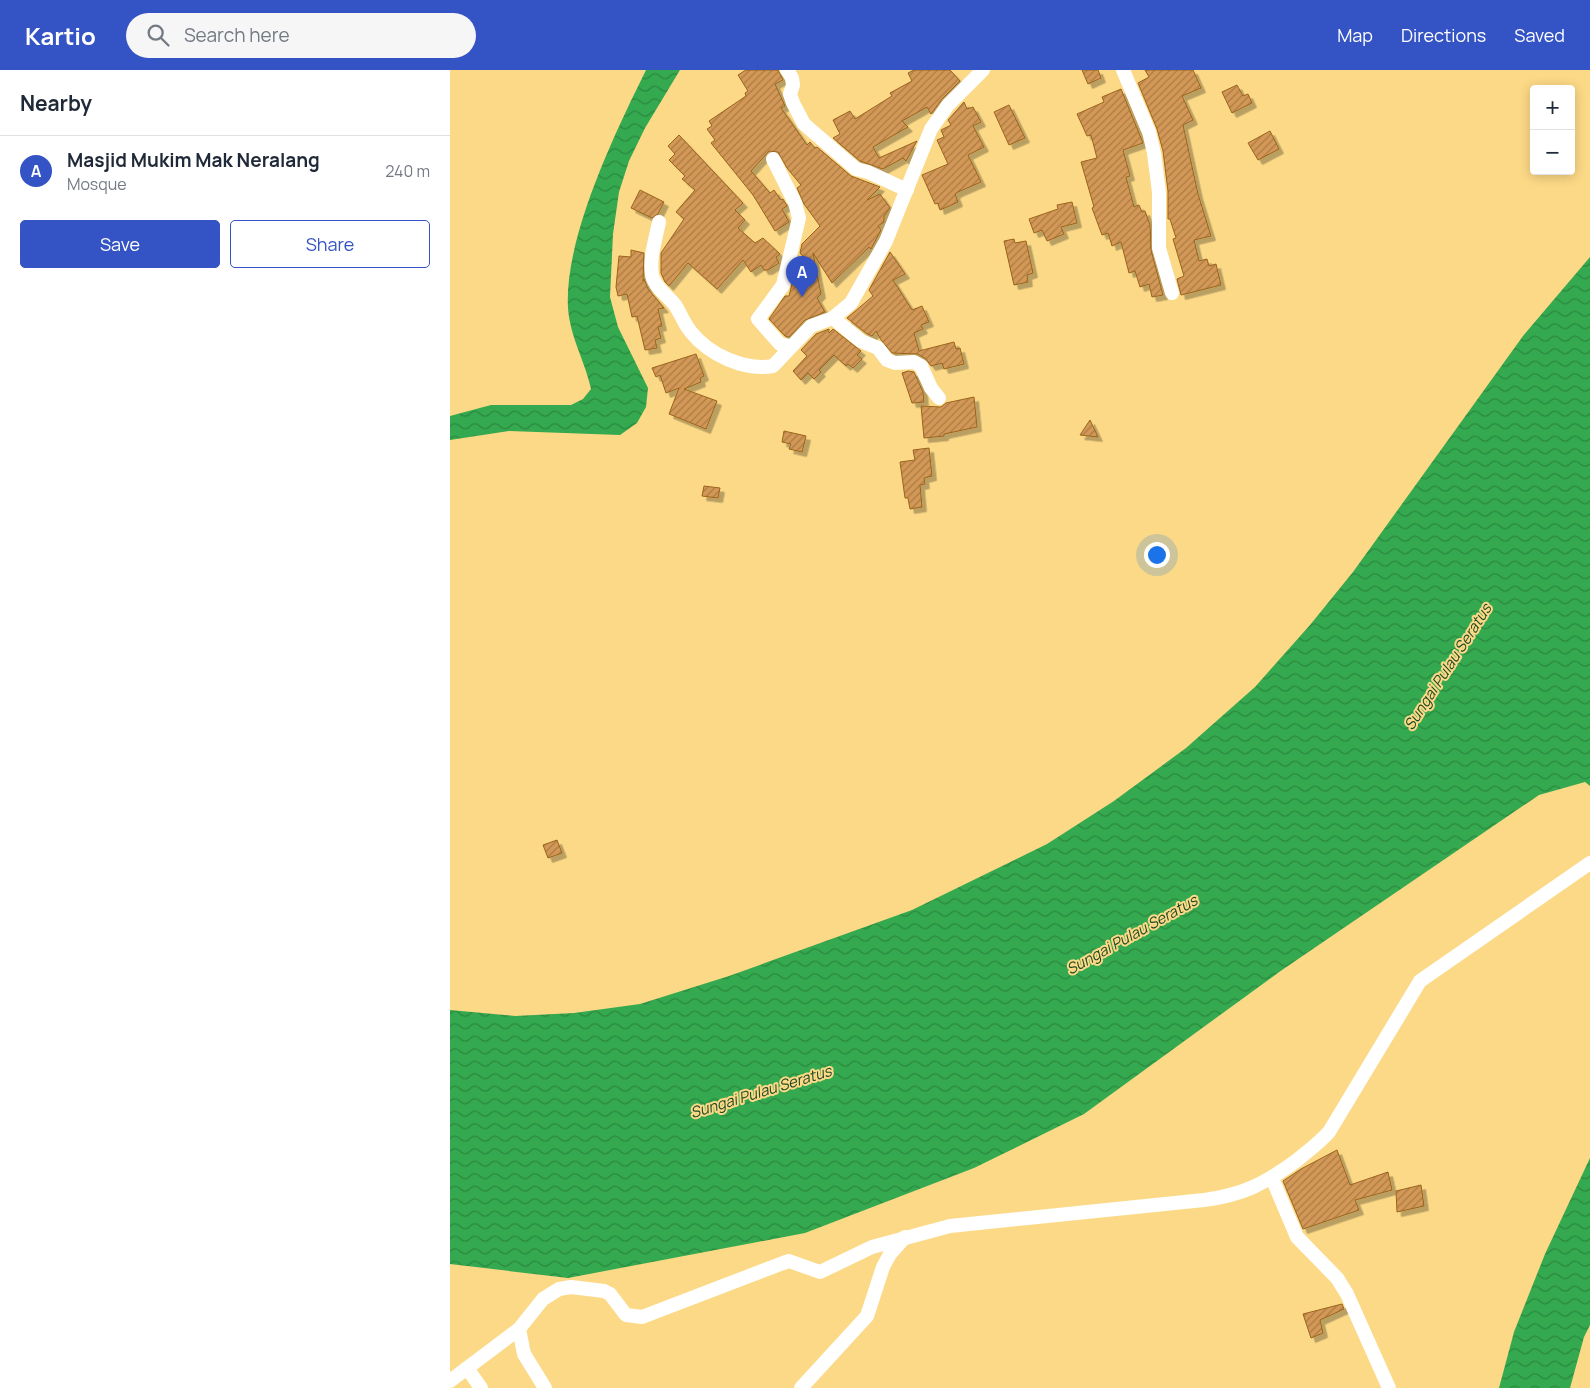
<!DOCTYPE html>
<meta charset="utf-8">
<style>
body{margin:0;font-family:Manrope,sans-serif;background:#f6f6f7;color:#1f2937}
.controls{position:absolute;right:15px;top:15px;display:grid;overflow:hidden;border-radius:5px;box-shadow:0 2px 12px #0003}
.controls button{width:45px;height:45px;display:grid;place-items:center;padding:0;border:0;border-bottom:1px solid #e0e1e3;background:#fff;color:#1f2937;font:25px sans-serif}
.you{position:absolute;left:706px;top:484px;width:18px;height:18px;margin:-12px;border:4px solid #fff;border-radius:50%;background:#1a73e8;box-shadow:0 0 0 8px #1a73e833}
.badge{display:grid;place-items:center;width:32px;height:32px;border-radius:50%;background:#3453c4;color:#fff;font-size:16px;font-weight:700}
.pin{position:absolute;translate:-50% -41px;filter:drop-shadow(0 1px 2px #0008)}
.pin::after{content:'';position:absolute;top:26px;width:18px;height:15px;background:inherit;clip-path:polygon(0 0,100% 0,50% 100%)}
.list{margin:0;padding:0;list-style:none}
h2{display:flex;justify-content:space-between;align-items:center;height:65px;margin:0;padding:0 20px;font-size:21px}
h2 small{font-size:16px;font-weight:400;color:#747a83}
.list li{display:grid;grid-template-columns:32px 1fr auto;gap:15px;align-items:center;box-sizing:border-box;height:70px;padding:0 20px;border-top:1px solid #e0e1e3}
.list b{display:block;font-size:19px;white-space:nowrap}
.list p{margin:0;font-size:16px;white-space:nowrap;color:#747a83}
.list em{font-size:16px;font-style:normal;color:#747a83}
.actions{display:flex;gap:10px;padding:15px 20px}
.actions a{flex:1;padding:11px 0;border:1px solid #3453c4;border-radius:5px;text-align:center;font-size:18px;color:#3453c4}
.actions .main{background:#3453c4;color:#fff}
.icon{flex:none;width:28px;height:28px;fill:none;stroke:currentColor;stroke-width:2;stroke-linecap:round;stroke-linejoin:round}
.map{position:relative;flex:none;width:1140px;height:1318px;overflow:hidden}
header{display:flex;align-items:center;gap:30px;box-sizing:border-box;height:70px;padding:0 25px;background:#3453c4;color:#fff}
header strong{font-size:24px}
nav{display:flex;gap:28px;margin-inline-start:auto;font-size:18px}
.search{width:350px;height:45px;background:#f6f6f7;display:flex;align-items:center;gap:12px;box-sizing:border-box;padding:0 18px;border-radius:28px;color:#747a83;font-size:19px}
main{display:flex}
aside{flex:1;background:#fff}
.map>svg:first-child{display:block}
.water{fill:url(#water-waves)}
.building{fill:url(#building-hatch);stroke:#9a631c;filter:url(#shadow)}
.lines{fill:none;stroke-linecap:round;stroke-linejoin:round}
.minor{stroke:#fff;stroke-width:14}
.labels{text-anchor:middle;stroke-width:4;stroke-linejoin:round;paint-order:stroke}
.water-label{font-size:15px;font-style:italic;fill:#1e4a26;stroke:#fcd986}
</style>
<header>
<strong>Kartio</strong>
<div class="search"><svg class="icon" aria-label="search" viewBox="0 0 24 24"><circle cx="10" cy="10" r="6"/><path d="M15 15l6 6"/></svg>Search here</div>
<nav><a>Map</a><a>Directions</a><a>Saved</a></nav>
</header>
<main>
<aside>
<h2>Nearby<small></small></h2>
<ul class="list">
<li><span class="badge">A</span><div><b>Masjid Mukim Mak Neralang</b><p>Mosque</p></div><em>240 m</em></li>
</ul>
<div class="actions"><a class="main">Save</a><a>Share</a></div>
</aside>
<div class="map">
<svg width="1140" height="1318" viewBox="0 0 1140 1318">
<defs>
<pattern id="water-waves" width="16" height="10" patternUnits="userSpaceOnUse" patternTransform="scale(1.25)"><rect width="16" height="10" fill="#34a94f"/><path d="M0 5q4-4 8 0t8 0" fill="none" stroke="#2b883f"/></pattern>
<pattern id="building-hatch" width="6" height="6" patternUnits="userSpaceOnUse" patternTransform="scale(1.25)"><rect width="6" height="6" fill="#d39857"/><path d="M-1 1l2-2M0 6l6-6M5 7l2-2" fill="none" stroke="#aa7b46"/></pattern>
<filter id="shadow"><feDropShadow dx="4.5" dy="4.5" stdDeviation="0" flood-color="#0004"/></filter>
</defs>
<rect width="100%" height="100%" fill="#fcd986"/>
<g class="water">
<path d="M196,0h34l-35,58 -16,33 -10,31 -6,42 -3,63 8,30 30,61 -2,19 -9,16 -17,12 -111,-4 -59,9v-24l41,-11h80l12,-6 8,-10c-6,-28 -21,-52 -23,-81 -4,-70 47,-175 78,-238z"/>
<path d="M1140,187v529l-5,-4 -46,13 -257,175 -198,144 -110,54 -169,65 -237,45 -118,-14v-254l65,6 59,-3 66,-9 89,-28 183,-66 135,-66 67,-43 72,-53 69,-61 55,-62 43,-53 170,-236z"/>
<path d="M1140,1088v167l-6,12 -14,51h-71l15,-56 31,-78z"/>
</g>
<g class="building">
<path d="M296,0h32l5,10 -8,4 10,22 -4,2 26,37 3,-3 5,6 2,-1 34,29 29,11 -13,13 13,-6 10,14 -6,8v6l-6,4 3,4 -10,19 -2,-2 -37,36 -19,-30 8,41 -4,4 8,14 -20,8 -16,17 -4,-1 -16,-17 16,-23h4l6,-24 20,-3 -15,-16 2,-9 18,-18 -16,-22 -7,-16 4,-3 -14,-17 -9,-16 -9,-1 -18,20 19,22 4,-3 7,10 2,-1 4,7 -5,3 7,13 -14,9 -22,-36 -42,-52 4,-3 -8,-11 5,-3 -3,-5 37,-25 -1,-3 3,-2 -10,-16z"/>
<path d="M464,0h36l10,11 -18,18 -11,15 -4,-7 -25,14 6,6 -35,20 6,11 38,-17 -11,20 -3,-3 -20,11 -23,-8 -27,-23 7,-4 -7,-14 17,-9 5,8 37,-23 -2,-3 22,-12 -4,-8z"/>
<path d="M632,0h16l3,8 -13,6z"/>
<path d="M695,0h48l8,18 -19,8 11,24 -10,5 15,69 13,42 -17,4 5,21 8,-2 2,7 7,-2 5,21 -40,10 -4,-16 7,-3 -11,-37 3,-1 -6,-19h-2v-28l-5,-40 -6,-22 -19,-46 11,-6z"/>
<path d="M787,15l6,11 5,-2 4,9 -20,10 -10,-21z"/>
<path d="M671,19l22,54 -20,7 7,26 -4,1 8,30 5,-2 3,7 3,-1 5,14 1,25 12,45 -11,2 -3,-13 -9,3 -5,-16 -6,2 -8,-31 -9,4 -4,-13 -6,2 -10,-27 2,-1 -13,-45 16,-4 -6,-23 -4,1 -10,-22 27,-12 -2,-5z"/>
<path d="M514,32l3,7 6,-2 8,15 -8,4 11,21 -16,8 13,27 -23,10 -3,2 3,8 -18,8 -2,-7 -3,1 -13,-29 26,-11 -11,-24 7,-3 -3,-7 10,-5 -3,-5z"/>
<path d="M559,35l16,33 -16,7 -15,-33z"/>
<path d="M820,61l9,18 -21,11 -10,-17z"/>
<path d="M229,65l64,68 -8,7 10,10 -7,8 17,15 8,-5 17,16 -4,3 3,6 -11,7h-4l-3,-5 -10,7 -8,-12 -26,29 -29,-26 -19,23 -4,-4 -4,-9v-20l23,-34 -8,-7 19,-22 -13,-11 3,-3 -16,-16 6,-6 -7,-8z"/>
<path d="M190,120l24,12 -6,12 -6,4 -21,-10z"/>
<path d="M622,132l5,21 -16,4 3,7 -17,7 -5,-11 -8,3 -5,-14 29,-10 -1,-4z"/>
<path d="M564,169l1,4 11,-2 7,32 -6,2 1,7 -14,3 -10,-44z"/>
<path d="M181,180l13,3 -1,28 1,-2 4,10 16,19 -6,1 4,17 -4,1 3,11 -6,2 2,8 -12,2 -8,-34 -5,1 -5,-23 -9,2 -2,-9 3,-31 12,1z"/>
<path d="M440,182l15,22 -12,6 19,30 10,-4 7,16 -8,3 2,4 -9,4 5,18 35,-9 2,7 4,-1 4,16 -20,5 -2,-6 -11,3 -5,-7 -8,-5 -26,-1 -11,-13 -5,-9 -4,5 -6,-3 -19,-15 26,-22 -4,-6z"/>
<path d="M379,259v4l4,-4 28,22 -4,4 5,4 -9,9 -5,-4 -2,2 -12,-11 -15,15 2,2 -7,7 -6,-6 -7,7 -8,-9 14,-15 -6,-6 15,-16z"/>
<path d="M246,284l8,22 -4,2 1,4 -17,7 33,12 -11,28 -37,-15 10,-26 -13,5 -6,-18 -4,2 -4,-9z"/>
<path d="M458,301l6,1 9,20 1,10 -12,1 -10,-30z"/>
<path d="M524,327l3,30 -33,7v2l-20,2 -3,-32 20,1 5,-4z"/>
<path d="M640,350l8,17 -18,-2z"/>
<path d="M334,361l22,5 -4,16 -13,-3 2,-5 -9,-2z"/>
<path d="M479,378l3,28 -8,2 1,6 -5,1 2,22 -12,2 -2,-11h-3l-5,-36 15,-2 -2,-10z"/>
<path d="M254,416l16,2 -2,10 -16,-2z"/>
<path d="M107,770l5,13 -14,5 -5,-13z"/>
<path d="M887,1080l13,35 38,-13 4,18 -37,10 4,10 -56,19 -20,-48 18,-12z"/>
<path d="M971,1115l3,21 -27,6 -1,-21z"/>
<path d="M892,1234l2,5 -24,11 3,13 -12,5 -8,-24z"/>
</g>
<g class="lines">
<g class="minor">
<path d="M337,0l5,8 1,7 -3,9 3,9 11,21 52,45 12,3 39,18"/>
<path d="M673,0l26,62 5,21 5,39v56l13,45"/>
<path d="M323,89l22,44 4,15 -16,67 -25,34 22,25 10,2"/>
<path d="M209,152c-3,16 -10,36 -7,53 2,12 16,21 23,30 6,9 9,19 16,27 18,23 54,39 82,34l38,-40 22,-8 18,-15 35,-62 45,-112 17,-24 35,-35"/>
<path d="M383,248l28,23 17,7 9,12 8,3 19,-1 7,4 10,22 8,10"/>
<path d="M822,1108l25,59 40,41 10,16 42,94"/>
<path d="M69,1259l5,25 21,34"/>
<path d="M17,1298l14,20"/>
<path d="M0,1311l69,-52 24,-30 16,-10 12,-2 33,4 6,3 16,21 16,2 141,-54 6,-2 31,11 52,-25 78,-21 254,-26c39,-5 60,-16 92,-39 11,-9 23,-18 33,-29l91,-151 170,-118"/>
<path d="M351,1318l66,-72 16,-49 7,-13 15,-17"/>
</g>
</g>
<g class="labels">
<g class="water-label">
<text transform="translate(998 597) rotate(-57)" y="5">Sungai Pulau Seratus</text>
<text transform="translate(682 865) rotate(-29)" y="5">Sungai Pulau Seratus</text>
<text transform="translate(311 1022) rotate(-17)" y="5">Sungai Pulau Seratus</text>
</g>
</g>
</svg>
<div class="controls">
<button>+</button>
<button>−</button>
</div>
<div class="you"></div>
<div class="pin badge" style="left:352px;top:227px">A</div>
</div>
</main>
